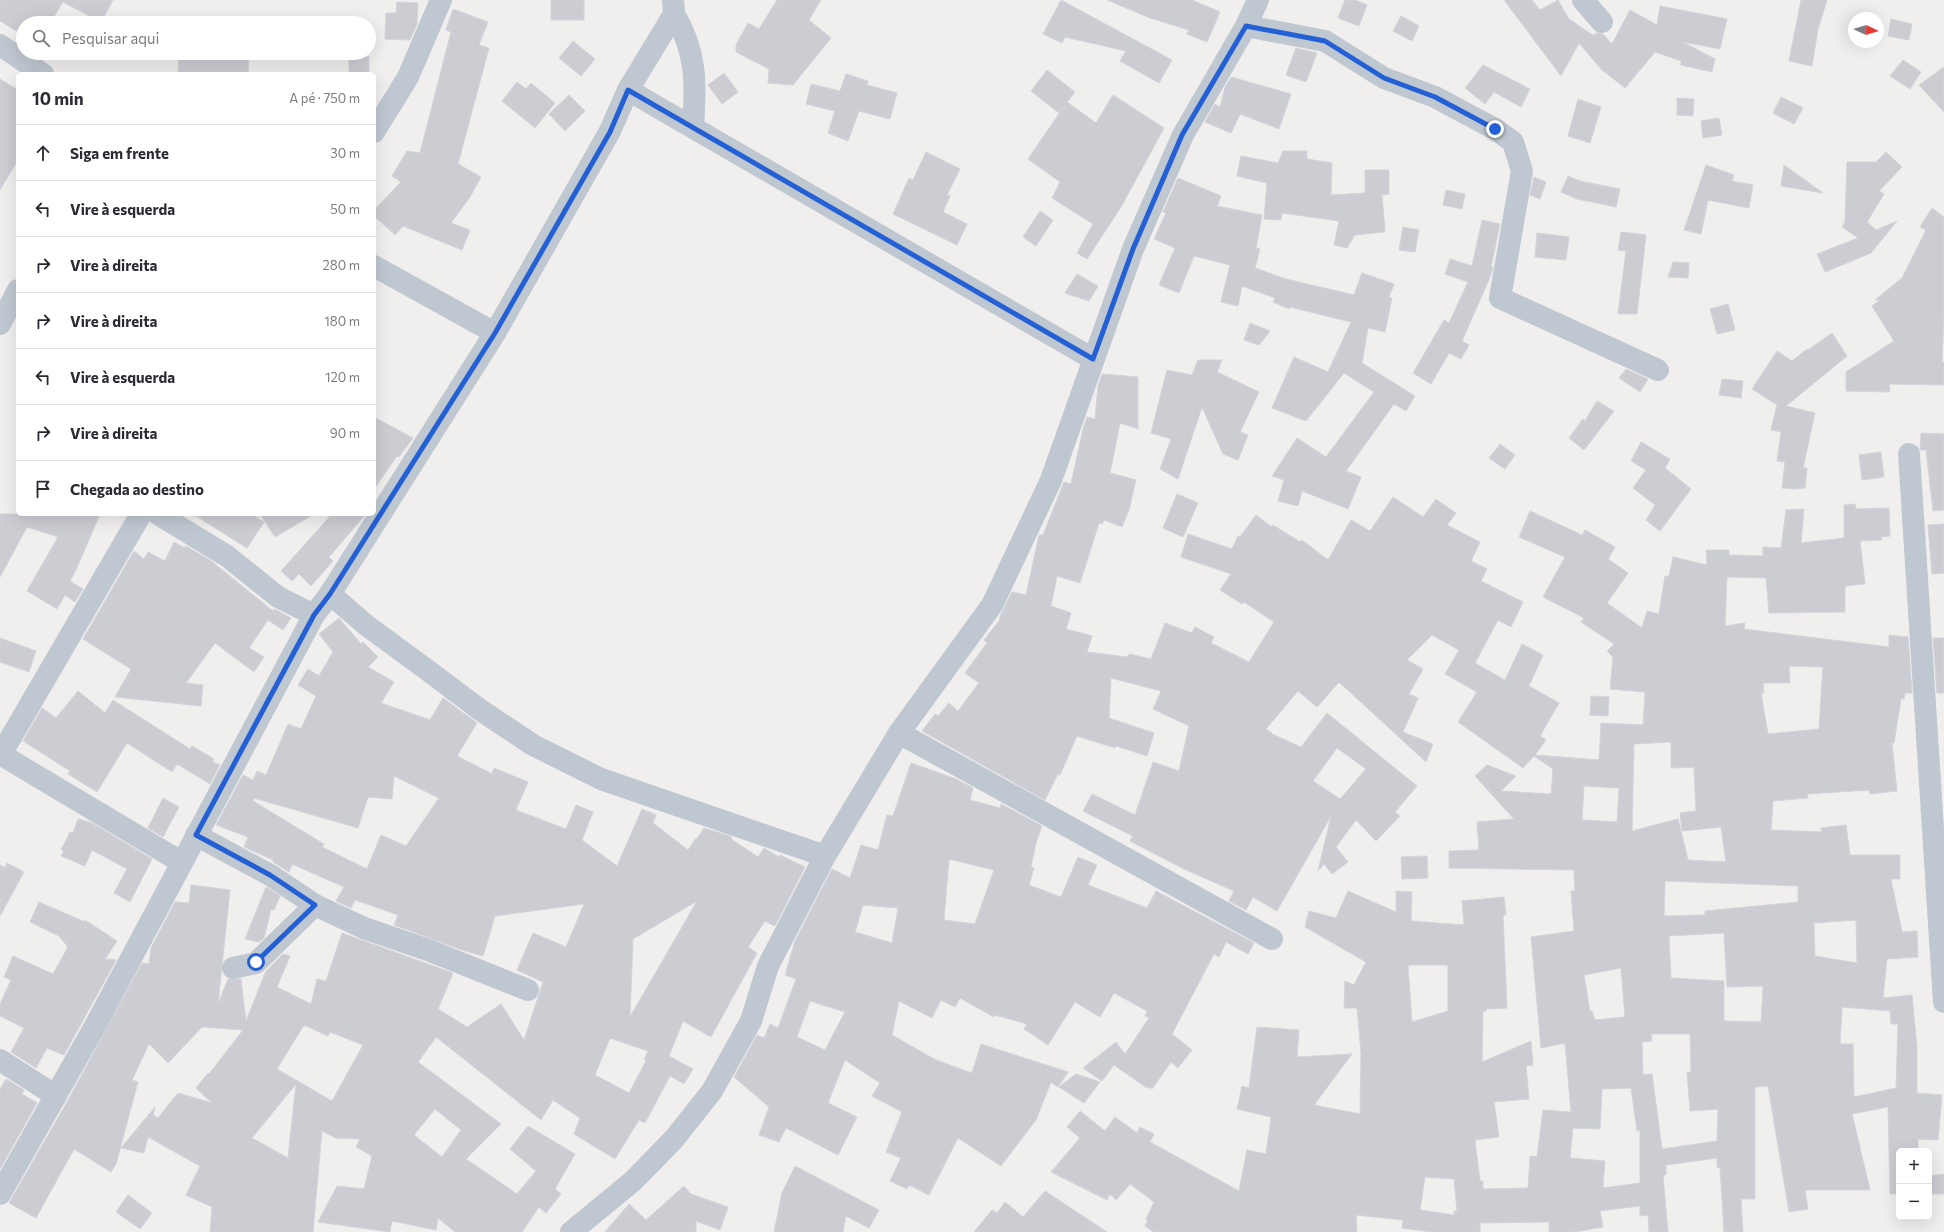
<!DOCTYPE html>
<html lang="pt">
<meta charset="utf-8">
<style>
body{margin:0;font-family:Commissioner,sans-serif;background:#f7f7f7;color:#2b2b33}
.controls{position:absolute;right:12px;bottom:12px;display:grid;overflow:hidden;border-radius:6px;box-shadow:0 4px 16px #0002}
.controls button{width:36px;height:36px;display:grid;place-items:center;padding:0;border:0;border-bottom:1px solid #e1e1e2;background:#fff;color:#2b2b33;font:20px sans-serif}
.compass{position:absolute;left:1848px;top:12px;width:36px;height:36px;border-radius:50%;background:#fff;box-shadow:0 4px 16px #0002;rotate:94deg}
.stop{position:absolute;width:12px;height:12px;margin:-9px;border:3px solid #2360d6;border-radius:50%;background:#fff}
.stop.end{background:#2360d6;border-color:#fff;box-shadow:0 1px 4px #0008}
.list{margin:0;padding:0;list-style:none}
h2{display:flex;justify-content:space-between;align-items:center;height:52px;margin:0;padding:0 16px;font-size:17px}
h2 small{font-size:13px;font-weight:400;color:#7c7c81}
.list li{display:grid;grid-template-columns:26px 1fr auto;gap:12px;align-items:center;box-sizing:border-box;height:56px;padding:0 16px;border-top:1px solid #e1e1e2}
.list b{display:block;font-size:15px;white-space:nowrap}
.list em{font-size:13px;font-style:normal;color:#7c7c81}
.icon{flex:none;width:22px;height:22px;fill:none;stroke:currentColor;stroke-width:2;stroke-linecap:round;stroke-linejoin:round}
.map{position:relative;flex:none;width:1944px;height:1232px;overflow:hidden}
.search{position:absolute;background:#fff;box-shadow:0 4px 16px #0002;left:16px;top:16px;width:360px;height:44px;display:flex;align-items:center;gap:10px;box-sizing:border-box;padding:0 14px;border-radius:22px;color:#7c7c81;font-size:15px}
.panel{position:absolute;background:#fff;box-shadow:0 4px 16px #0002;left:16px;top:72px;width:360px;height:444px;border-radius:6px}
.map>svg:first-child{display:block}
.building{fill:#cbcdd3;stroke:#d3d4d9;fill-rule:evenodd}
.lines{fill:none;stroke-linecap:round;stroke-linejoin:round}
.minor{stroke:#bfc7d0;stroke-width:22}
.route{stroke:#2360d6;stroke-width:5}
</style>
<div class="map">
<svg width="1944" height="1232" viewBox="0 0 1944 1232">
<rect width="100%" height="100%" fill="#f1eeee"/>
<g class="building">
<path d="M0,0h113l-12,22 -38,-20 -13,21h-27v12l-23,-14z"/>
<rect x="551" y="0" width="33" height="20"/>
<path d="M777,0h44l-12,20 22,18 -38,47 -25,-2 1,-14 -33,-17v-7l12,-22 11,6z"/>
<path d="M1061,0l111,60 -13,23 -39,-22 6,-10 -61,-14 -3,6 -19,-9z"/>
<path d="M1107,0h85l28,12 -13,30 -20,-8 2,-4 -39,-12z"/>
<path d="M1345,0h10l12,5 -8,21 -21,-8z"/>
<path d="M1504,0h28l8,10 18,-10 11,19 25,17 2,-3 7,1 9,10 18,-34 27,15 3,-19 67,13 -7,30 -37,-7 32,17 -3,13 -31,-7v-4l-26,-9 -30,36 -24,-19 -22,-26 -18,33z"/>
<path d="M1801,0h26l-9,29 -6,37 -23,-5z"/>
<path d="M397,2l21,1 -1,21 -7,16 -25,-1 1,-26h10z"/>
<path d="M453,9l35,13 -9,23 10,3 -31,116 23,13 -11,20 -19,26 19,7 -8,20 -59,-24 -8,9 -21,-19v-6l27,-28 -9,-6 15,-25 13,2 31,-121 -5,-2z"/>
<path d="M1401,16l18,10 -7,15 -19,-10z"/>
<path d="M1891,19l21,5 -3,16 -21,-4z"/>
<path d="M573,41l22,18 -14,17 -22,-18z"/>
<path d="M1296,48l21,5 -11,29 -20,-7z"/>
<path d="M179,53l70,1 -1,20h-70z"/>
<rect x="349" y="57" width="20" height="17"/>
<path d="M1903,60l18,12 -11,17 -20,-13z"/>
<path d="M1483,65l47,24 -9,18 -27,-15 -9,12 -20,-16z"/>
<path d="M1944,67v45l-25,-27z"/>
<path d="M1047,70l28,22 -8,10 29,21 17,-28 51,33 -43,79 -34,52 -10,-6 16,-29 -41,-26 8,-16 -32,-23 37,-54 -6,8 -28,-22z"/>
<path d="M724,73l14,19 -16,12 -14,-19z"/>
<path d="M846,74l22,7 -1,4 30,8 -7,26 -31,-8 -11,30 -20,-8 7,-22 -29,-7 5,-20 29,7z"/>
<path d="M1231,77l60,17 -12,35 -39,-15 -9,19 -26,-11 10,-18 5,3 5,-20z"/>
<path d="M0,79l18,11v70l-18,30z"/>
<path d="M517,82l9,7 5,-6 24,20 -20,25 -33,-27z"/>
<path d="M569,95l16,16 -20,20 -16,-17z"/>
<path d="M1781,97l22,11 -9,16 -21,-11z"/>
<path d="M1677,98l17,1 -1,17 -16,-1z"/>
<path d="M1578,99l23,8 -11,36 -22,-7z"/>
<path d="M1719,118l3,17 -19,3 -2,-17z"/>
<path d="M1283,151h24v8l25,4 -1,32 34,-2v-23h24v24l-7,1 3,37 -30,3 -8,13 -13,-3 5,-24 -57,-8 -1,7 -17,-1 3,-36 -30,-7 4,-20 37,7z"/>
<path d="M926,152l34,17 -13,26 3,1 -7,16 24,12 -10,21 -64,-31 16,-36 4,2z"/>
<path d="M1886,152l16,15 -23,24 5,3 -17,28 9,8 21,-9 -26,32 -46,19 -8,-18 41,-16 -16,-11 3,-5 2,-60h29z"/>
<path d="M1706,165l28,10 -2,6 21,4 -4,23 -41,-8 -7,34 -17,-4z"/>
<path d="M1784,165l39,28 -42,-7z"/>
<path d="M1568,176l12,5 40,8 -4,18 -39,-8 -16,-7z"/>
<path d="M1534,177l12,5 -6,17 -10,-4z"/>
<path d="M1178,178l43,18 -4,10 45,9 -6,33 4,1 -5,19 31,11 68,16 8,-22 32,11 -5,13 3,1 -7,34 -17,-4 -6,35 53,33 -9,15 -12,-7 -48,67 15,6 -13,32 -46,-18 -4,15 -20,-5 6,-21 -12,-4 25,-38 29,19 48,-65 -30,-19 -38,48 -34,-13 22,-51 34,15 23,-50 -61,-15 -1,2 -16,-7 2,-4 -33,-12 -4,20 -17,-4 9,-37 -36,-9 -15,37 -20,-8 16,-37 -21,-9 12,-26 -3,-1z"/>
<path d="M1446,190l19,4 -3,15 -19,-4z"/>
<path d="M1932,208l12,9v97l-2,48h2v23l-55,-1 1,8 -44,-1v-19l48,-31 -22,-35 8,-6h-5l27,-22 24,-48 -6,-3z"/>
<path d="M1040,211l13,9 -17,26 -13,-9z"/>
<path d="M1482,220l18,4 -9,43h2l-2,8 -29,66 7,4 -8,14 -12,-6 -18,31 -18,-11 31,-53 5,3 19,-41 -23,-8 5,-15 22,7z"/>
<path d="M1403,227l16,3 -4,22 -16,-2z"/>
<path d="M1621,232l25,3 -9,79h-19l8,-63 -8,-1z"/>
<path d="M1537,233l32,4 -3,23 -31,-3z"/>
<path d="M1673,262l16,1 -1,15 -20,-1z"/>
<path d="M1077,274l21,12 -9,15 -24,-8z"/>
<path d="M1728,304l7,26 -18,4 -7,-25z"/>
<path d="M1250,323l20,8 -11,14 -15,-5z"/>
<path d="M1832,333l15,23 -61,50 29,7 -12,55h4l-2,20 -12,1 -11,-1 3,-26 -8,-1 4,-29 -10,-2 6,-25 -25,-16 25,-38 15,10 15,-12 1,1z"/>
<path d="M1198,360h24l-5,12 42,20 -19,40 8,3 -10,25 -15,-6 -21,-47 -24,72 -18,-10 11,-30 -20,-6 16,-63 25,5z"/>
<path d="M1626,369l22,10 -8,13 -21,-14z"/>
<path d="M1102,374l36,3v52l-18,-6 -10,50 26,7 -7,30 -7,17 -18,-7 -2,4 -3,-1 -19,60 -23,-7 -6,30 20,7 -5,16 26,7 -5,16 41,5 1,-3 22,5 14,-36 27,10 3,-6 19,10 -3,6 38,19 25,-40 -30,-20 -2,2 -22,-14 11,-16 -50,-17 7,-23 44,15 6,-13 2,1 16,-22 16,12 1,-2 27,17 2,-2 26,20 23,-40 19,11 23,-34 30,20 13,-18 20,14 -9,12 33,17 -9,19 16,8 -6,12 42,21 -12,25 -13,-7 -23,43 30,17 17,-36 21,11 -14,31 30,17 -19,33 6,4 -11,15 64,5 2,-37 42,2 2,-33 -35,-3 3,-32 -6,-6 7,-7 -33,-22 3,-4 -41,-21 22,-40 -46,-20 11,-26 52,24 3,-5 30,17 -7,12 20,14 -21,30 35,25 5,-17 12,3 6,-38h4l4,-19 34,8 -1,-15h23v5l34,1v-9l18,1 5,-38 18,-1 -3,34 43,-5v-33l11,-1 1,5 33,-1 1,28 -9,1 1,3 -22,1 5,43 -20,2v26l-76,1 -3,-35 -39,-1 -2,49 20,-3 -1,6 145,18v-12l19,2 4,56h-7l-1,6h-3l-7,44h-2l5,48 -27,3 -1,-4 -62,4 1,4 -35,3 -2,29 51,2 -1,-4 25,-3 4,30h50v24h-9l11,53 15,-1 1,26 -31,2 -4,39 29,-3 5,53v45l25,2 -4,45 -20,-1v12h-19v43h-9l-2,-87 -36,7 18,76h-65l3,19 -19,3 -21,-126 -13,1v112h-14l2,33h-19l-4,-64 -3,-1v-9l-51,7v10h-3l5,57h-19l-1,-17 -8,1v-10l-40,5 3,16 -28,5h-26v-10l-69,1v9h-48l-30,-4 1,-8 -47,-5 1,17h-204l-8,-6 3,-6 -2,-1 8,-17 -24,-18 -14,16 -6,-6 -3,6 -56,-28 29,-34 -13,-11 13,-16 25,20 10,-14 22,16 3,-6 14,7 -4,8 89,49 8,-41 19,4 5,-37 -34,-8 5,-23 7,2 8,-61 42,3 -2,27 55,-3 -38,51 46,9 1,-61 -4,-45h-13l1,-27 9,4 12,-23 -61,-35 4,-16 27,7 12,-27 48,21v-21l16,1 -1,29 53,4 -2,-24 42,-4 2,18h-3l4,93 -21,1v2h-3l-1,51 49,-21 2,24 -7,1 3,33 -35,3 5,35 -24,3 5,41h3v8l45,-1 2,-32 7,1 6,-47 28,2 -6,-69 -24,5 -10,-111 43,-6 -3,-40h4l-1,-21 -125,-2v-17l30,-1 -2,-28 37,-3 -39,-43 12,-11 29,11 -15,15 50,3 2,-25 -19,-13 -11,12 -65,-46 19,-30 -32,-18 14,-24 -27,-15 -25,25 16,9 -14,25 9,4 -15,34 30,12 -7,18 -87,-80 -22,25 -19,-16 -32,38 6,4v1l29,13 26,-34 90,73 -22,26 5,4 -24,25 -20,-21 -20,27 12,15 -16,12 -8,-10 -6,7 13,-55 -54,95 -24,-14 -7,13 -17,-9 5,-10 -50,-22 -54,-28 3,-5 -50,-25 9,-17 43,21 18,-53 26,9 10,-45 -36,-17 8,-18 -50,-13 -2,40 45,15 -7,23 -31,-10 -1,2 -38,-12 -17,39 -2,-1 -13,26 -123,-69 13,-17 3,2 11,-13 9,8 21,-28 -14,-10 22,-30 -3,-3 15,-19 2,-7 11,-22 14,3 13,-60h4l21,-53 7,2 12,-55 4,-12 8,2 3,-33zM1789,666l34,1 -4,62 -51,5 -7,-41h3l-1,-10h27zM1671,742v26l23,-1 2,44 -16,2 2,18 39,-4 5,35 -38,-2 -10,-41 -46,12 2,-87zM1337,748l29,21 -26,30 -27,-18zM1584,786l35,2 -2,34 -35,-2zM1665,881l133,5v16l-93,9v4l-41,1zM1856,920l1,43 -42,-7 -1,-33zM1724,933l3,54 36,-1 -2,36 -37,-1v-40l-53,-3 -2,-42zM1408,965h40v46l-36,11zM1621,968l4,49 -30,3 -3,-9 -2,1 -6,-37zM1842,1007l48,4 1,13h7l-2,64 -42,9 -1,-53h-13zM1651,1034h39l1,38h-4l3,39 28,-2 -1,32 -55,8 -10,-75 -9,1 -1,-33 10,-1zM1631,1088l6,43 3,-1v53l-37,5 2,-27 -35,-3 3,-30 27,1 2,-40zM1425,1177l29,2 3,32h-3v4l-34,-5z"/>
<path d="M1722,379l21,2 -2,17 -22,-3z"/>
<path d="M1597,401l17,10 -30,39 -15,-12 14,-19 2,2z"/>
<path d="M374,417l39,21 -14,19 -2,-1 -23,33z"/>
<path d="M1921,433l23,1v76l-11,1 -7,-61h-6z"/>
<path d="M1641,442l29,17 -5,9 26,21 -31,42 -14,-11 9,-15 -22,-17 13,-18 -15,-9z"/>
<path d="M1500,444l15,11 -10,14 -16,-11z"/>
<path d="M1881,452l3,25 -22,3 -3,-25z"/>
<path d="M1177,494l21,9 -15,34 -20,-9z"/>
<path d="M0,514h100l-24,56 -6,11 13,8 -8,13 -10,-7 -8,14 -30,-18 31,-54 -31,-10 -27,50z"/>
<path d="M193,514h58l13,8 -17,26z"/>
<path d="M260,514h54l-39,23z"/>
<path d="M332,514h34l-37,43 4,4 -22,25 -12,-12 -7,7 -11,-10z"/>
<path d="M1944,524v49l-12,1 -4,-49z"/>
<path d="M174,542l11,6 1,-2 24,14 63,51 1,-2 17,9 -8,12 -15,-10 -19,28 15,9 -10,15 -39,-29 -29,40 17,2 -2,21 -86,-9 16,-28 -48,-30 51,-88 10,8 4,-7 17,9z"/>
<path d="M339,618l22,26 2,-2 15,15 -10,10 26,15 -13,21 49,17 13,-22 34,25 -20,33 35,18 2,-6 34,14 -12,28 50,19 10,-24 17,7 -11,28 35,26 25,-57 14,6 -3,8 35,27 8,-12 1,1 7,-11 26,8 2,2 -1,1 27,18 6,-9 15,9 1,-2 25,12 -29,57 -2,2 -9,-5 -17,26 9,6 -46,84 -28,-16 -14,35 24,13 -9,15 -14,-8 -25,47 -6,-3 -24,39 -41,-25 6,-16 -27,-18 -12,20 -105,-83 -18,25 83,62 -35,35 51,35 19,-23 -26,-22 18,-23 47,28 -20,35 6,5 -15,19 -7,-6 -17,25h-67l-17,-14 -2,12 -44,-9 -2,11 -72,-10 19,-36 27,3 8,-33 -16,-9 4,-8 -24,-1 -14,-7 -9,101h-103l2,-25 -26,-12 14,-29 -52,-29 -4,16 -23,-5 34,-41 -2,8 5,3 20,-25 34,10 -16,-15 12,-15 1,1 34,-44 -41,-3 -34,36 -19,-19 -17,36 6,2 -22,82 -5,8 -37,-23 -38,69 -27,-15 58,-101 75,-139 7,1 2,-16 24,-46 14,1 2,-18 39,5 -12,114 10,-25h13l5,42 20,-50 17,-17 7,2 -13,31 34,17 6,-25 9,2 16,-48 111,40 -15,36 29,18 34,-23 23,36 19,-58 -26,-12 16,-37 33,14 18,-43 -89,12 -12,40 -21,-6 -68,-25 4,-10 -43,-15 -4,8 -15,-7 8,-14 -52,-23 -3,8 -16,-10v-2l-29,-13 4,-10 -32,-12 27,-50 10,5 4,-9 9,4 22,-51 13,5 15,-33 -18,-11 10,-16 11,7 14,-24 -14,-18zM394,776l45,22 -33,48 -25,-11 -14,34 -45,-22 2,-3 -71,-43 1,-3 104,30 10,-31 24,2zM697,901l-67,116 3,-78zM304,1025l24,11 2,-4 33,13 -31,56 -55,-32zM610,1038l38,13 -4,9 2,1 -17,32 -34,-18zM296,1084l-8,74 -36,-20zM435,1109l26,21 -19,27 -28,-22z"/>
<path d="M0,638l36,13 -7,21 -29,-10z"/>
<path d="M1933,638h11v55h-7z"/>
<path d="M78,691l27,22 8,-13 77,49 2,-3 22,13 -2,3 8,3 -10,19 -33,-20 -5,8 -45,-29 -30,49 -29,-18 2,-3 -47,-30 19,-33 14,10z"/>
<path d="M1591,696l18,1 -1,19 -18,-1z"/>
<path d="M911,763l45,16 17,9 -3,12 30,8 1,-4 41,22 -6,17 -5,24 3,1 -5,17 32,12 17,-40 19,8 -9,20 59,23 9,-17 98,52 -6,11 -22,-12 -7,15 -5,-3 -42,80 20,16 -14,18 -7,-6 -19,27 -3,-2 -2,1 -33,-23 -12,16 -19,-13 33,-26 9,12 24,-36 -4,-2 2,-5 -33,-18 -14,24 -25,-15 -27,43 -24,-16 3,-5 -32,-9 -1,2 -34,-19 -5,9 -14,-7 -9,18 -33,-17 -7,34 44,25 36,13 9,-29 87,28 -10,15 -7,-5 -15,38 -35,46 -43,-28 -29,57 -20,-10 -2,4 -17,-8 11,-23 -15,-6 16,-40 -30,-16 8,-13 -35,-23 -17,43 29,14 -19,38 -52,-27 -7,14 -20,-7 10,-28 -35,-30 23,-42 7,3 6,-14 8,4 18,-49 -11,-4 10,-34 37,-72 18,9 11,-33 17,5 9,-35 6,1zM949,859l45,11 -19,54 -31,-4zM863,905l35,3 -6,35 -37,-11zM810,1001l35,11 -20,38 -28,-13z"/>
<path d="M163,798l16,9 -16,30 -15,-9z"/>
<path d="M78,819l14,4 60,36 -22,43 -16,-9 13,-24 -35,-19 -7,16 -24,-10 3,-5 -3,-1 9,-18 3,1z"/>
<path d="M1427,856l1,22 -26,1 -1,-22z"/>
<path d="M7,863l17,9 -24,44v-51l5,3z"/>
<path d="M266,887l14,9 -6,14 -3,-1 -7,29 -5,4 -14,-3z"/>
<path d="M39,902l46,20v-2l32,21 -12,18 11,1 -52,95 -17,-7 -11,20 -25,-16 13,-24 -24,-12v-12l11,-24 -7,-3 9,-21 40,18 15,-27 -9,-11 -29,-14z"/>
<path d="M1076,1074l24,8 -16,21 -25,-16z"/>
<path d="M6,1079l18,11 -2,4 15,9 -37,66v-80z"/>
<path d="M795,1166l84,44 -10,18 -23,-12 -3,16h-69l8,-39z"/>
<path d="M1944,1174v20h-15v-18z"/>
<path d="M684,1186l7,8 37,13 -8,23 -24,-9v11h-91l24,-28 17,16z"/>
<path d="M1045,1191l62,41h-133l18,-22 5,3 8,-11 18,15z"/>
<path d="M128,1195l24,18 -12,16 -24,-17z"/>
</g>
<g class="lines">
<g class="minor">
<path d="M1583,0l19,22"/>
<path d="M674,14c23,38 22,70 19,113"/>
<path d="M1246,26l79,15 59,37 51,19 60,32 18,13 9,29 -22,127 158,72"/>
<path d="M0,45l43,29"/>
<path d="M628,90l465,269"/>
<path d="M374,132l34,-55 33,-77"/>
<path d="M374,266l121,67"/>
<path d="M0,324l18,-34"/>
<path d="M1909,454l35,548"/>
<path d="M158,514l69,42 51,41 36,18"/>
<path d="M330,594l36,31 64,47 49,37 54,36 68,34 224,77"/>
<path d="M899,733l373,206"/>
<path d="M0,754l181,108"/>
<path d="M0,756l141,-242"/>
<path d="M196,835l74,40 45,30 49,23 64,22 100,40"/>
<path d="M233,968l23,-5 59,-58"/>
<path d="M0,1060l56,36"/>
<path d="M0,1194l95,-168 219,-411 16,-21 165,-261 115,-202 18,-41 46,-76 -1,-14"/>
<path d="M571,1232l62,-51 41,-42 38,-48 39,-70 17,-55 57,-110 74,-123 93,-128 59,-125 82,-231 50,-114 63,-109 12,-26"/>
</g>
</g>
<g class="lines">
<path class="route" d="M256,962l59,-57 -45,-30 -74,-40 118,-220 16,-21 165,-261 115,-201 18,-42 465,269 40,-110 49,-114 64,-109 79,15 59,37 51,19 60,32"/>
</g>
</svg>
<div class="controls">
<button>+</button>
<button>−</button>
</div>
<svg class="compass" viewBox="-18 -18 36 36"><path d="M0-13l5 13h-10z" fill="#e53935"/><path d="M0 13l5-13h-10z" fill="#7c7c81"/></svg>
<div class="stop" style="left:256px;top:962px"></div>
<div class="stop end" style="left:1495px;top:129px"></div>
<div class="search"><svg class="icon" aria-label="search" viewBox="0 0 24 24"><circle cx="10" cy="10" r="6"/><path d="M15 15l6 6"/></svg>Pesquisar aqui</div>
<section class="panel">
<h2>10 min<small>A pé · 750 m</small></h2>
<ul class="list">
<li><svg class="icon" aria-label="ahead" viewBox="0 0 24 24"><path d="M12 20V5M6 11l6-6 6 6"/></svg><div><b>Siga em frente</b></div><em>30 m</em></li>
<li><svg class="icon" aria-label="left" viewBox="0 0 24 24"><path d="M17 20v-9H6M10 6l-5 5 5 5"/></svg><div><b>Vire à esquerda</b></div><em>50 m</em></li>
<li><svg class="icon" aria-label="right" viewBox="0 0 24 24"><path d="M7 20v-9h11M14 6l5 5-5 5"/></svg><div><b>Vire à direita</b></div><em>280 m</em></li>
<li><svg class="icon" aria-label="right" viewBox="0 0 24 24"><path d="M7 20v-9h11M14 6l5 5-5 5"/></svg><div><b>Vire à direita</b></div><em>180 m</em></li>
<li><svg class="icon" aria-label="left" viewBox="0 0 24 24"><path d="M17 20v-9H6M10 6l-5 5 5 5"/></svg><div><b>Vire à esquerda</b></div><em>120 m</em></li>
<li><svg class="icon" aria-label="right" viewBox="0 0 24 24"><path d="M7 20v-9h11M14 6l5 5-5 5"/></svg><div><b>Vire à direita</b></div><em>90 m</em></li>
<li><svg class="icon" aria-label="arrive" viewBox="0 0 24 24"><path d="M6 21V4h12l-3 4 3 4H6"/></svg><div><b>Chegada ao destino</b></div></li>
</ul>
</section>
</div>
